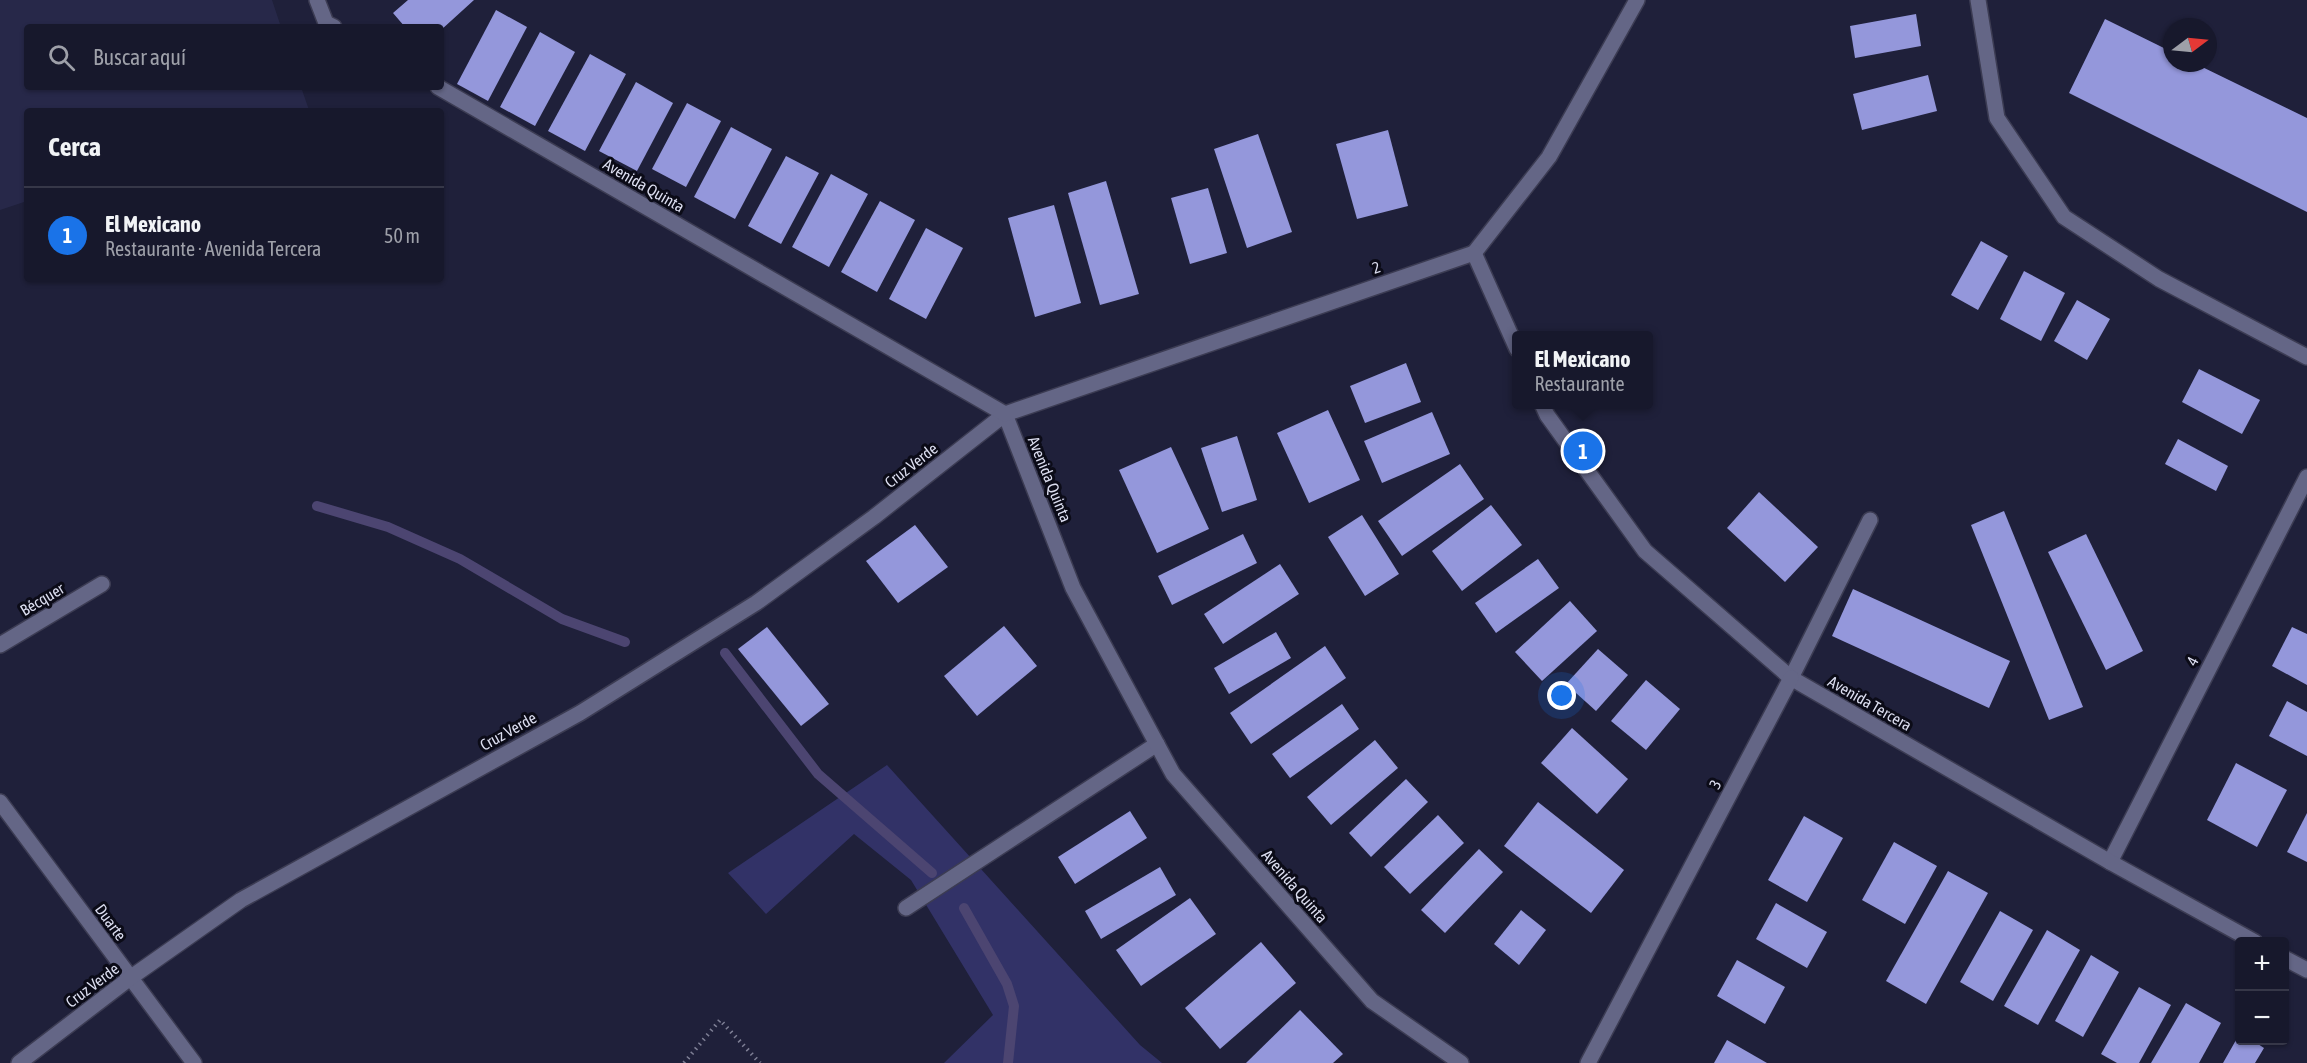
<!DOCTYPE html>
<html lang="es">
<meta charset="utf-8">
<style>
body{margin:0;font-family:"Asap Condensed",sans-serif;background:#202134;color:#f1f3f6}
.controls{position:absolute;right:18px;bottom:18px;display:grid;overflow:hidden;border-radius:6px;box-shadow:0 2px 4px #0004}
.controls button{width:54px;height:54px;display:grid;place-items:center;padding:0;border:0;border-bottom:2px solid #363748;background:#17182c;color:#f1f3f6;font:30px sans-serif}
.compass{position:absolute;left:2163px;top:18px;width:54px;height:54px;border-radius:50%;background:#17182c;box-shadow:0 2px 4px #0004;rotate:74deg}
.you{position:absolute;left:1562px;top:696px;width:21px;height:21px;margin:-15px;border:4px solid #fff;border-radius:50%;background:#1a73e8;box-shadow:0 0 0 9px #1a73e833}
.badge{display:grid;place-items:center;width:39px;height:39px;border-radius:50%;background:#1a73e8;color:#fff;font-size:20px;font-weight:700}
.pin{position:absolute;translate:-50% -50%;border:3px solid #fff;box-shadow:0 2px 6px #0006}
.popup{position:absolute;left:1512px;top:331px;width:141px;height:78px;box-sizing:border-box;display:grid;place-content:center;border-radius:6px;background:#17182c;filter:drop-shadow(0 2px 4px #0005);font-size:20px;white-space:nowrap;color:#9ea0a9}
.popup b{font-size:22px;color:#f1f3f6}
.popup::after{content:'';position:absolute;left:50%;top:100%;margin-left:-12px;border:12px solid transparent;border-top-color:#17182c}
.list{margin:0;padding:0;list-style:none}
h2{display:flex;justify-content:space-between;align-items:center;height:78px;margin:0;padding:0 24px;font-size:26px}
h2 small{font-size:20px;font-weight:400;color:#9ea0a9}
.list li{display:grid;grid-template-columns:39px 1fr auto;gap:18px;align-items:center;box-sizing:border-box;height:96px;padding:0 24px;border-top:2px solid #363748}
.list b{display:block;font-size:22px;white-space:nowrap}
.list p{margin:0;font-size:20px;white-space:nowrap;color:#9ea0a9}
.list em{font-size:20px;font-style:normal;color:#9ea0a9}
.icon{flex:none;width:33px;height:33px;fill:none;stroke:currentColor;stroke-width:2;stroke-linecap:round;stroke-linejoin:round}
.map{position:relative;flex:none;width:2307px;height:1063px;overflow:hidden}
.search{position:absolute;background:#17182c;box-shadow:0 2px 4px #0004;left:24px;top:24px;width:420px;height:66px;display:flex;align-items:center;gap:15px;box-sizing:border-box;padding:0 21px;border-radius:6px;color:#9ea0a9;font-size:22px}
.panel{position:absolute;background:#17182c;box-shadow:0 2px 4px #0004;left:24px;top:108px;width:420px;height:174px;border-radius:6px}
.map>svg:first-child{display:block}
.built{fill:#272849}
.green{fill:#323267}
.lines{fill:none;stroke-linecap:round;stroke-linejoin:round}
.stream{stroke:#4c4571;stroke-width:10}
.building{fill:#9497db}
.lane-casing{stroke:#3c3c53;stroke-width:18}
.street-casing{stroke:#3c3c53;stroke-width:18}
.secondary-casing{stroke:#3c3c53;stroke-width:18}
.path{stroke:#7e7f95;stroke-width:4;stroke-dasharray:1.5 4.5;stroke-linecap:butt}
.lane{stroke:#646686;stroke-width:15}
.street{stroke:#646686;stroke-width:15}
.secondary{stroke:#646686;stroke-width:15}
.labels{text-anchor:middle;stroke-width:6;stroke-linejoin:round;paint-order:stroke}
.street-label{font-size:16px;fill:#dcdef0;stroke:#0b0b17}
</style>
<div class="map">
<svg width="2307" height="1063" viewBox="0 0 2307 1063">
<rect width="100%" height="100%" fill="#1f203a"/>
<path class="built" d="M0,0h272l9,27h-254v60h274l8,23 -282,1v90l-27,9z"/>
<path class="green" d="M887,765l253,280 22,18h-218l49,-48 -82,-135 -57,-46 -88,80 -38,-41z"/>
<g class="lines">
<g class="stream">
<path d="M317,506l71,21 72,32 102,60 63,23"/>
<path d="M725,653l93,121 114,99"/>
<path d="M964,908l43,76 7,22 -6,57"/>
</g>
</g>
<g class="building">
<path d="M408,0h66l-33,30v-3h-36l-12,-14z"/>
<path d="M496,10l31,17 -39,74 -31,-17z"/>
<path d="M1916,14l5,32 -66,12 -5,-32z"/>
<path d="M2105,19l67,33v11h22l113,55v94l-238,-119z"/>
<path d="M540,32l35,20 -40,74 -35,-19z"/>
<path d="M590,54l36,20 -41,77 -37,-20z"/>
<path d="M1928,75l9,36 -75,19 -9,-36z"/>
<path d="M636,82l37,21 -36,68 -38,-20z"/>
<path d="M687,103l34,18 -35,66 -34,-18z"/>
<path d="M731,127l41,22 -37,70 -41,-22z"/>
<path d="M1388,130l20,76 -51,13 -21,-75z"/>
<path d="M1258,134l34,98 -45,16 -33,-99z"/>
<path d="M786,156l33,17 -38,71 -33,-18z"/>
<path d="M831,174l37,20 -39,73 -37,-20z"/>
<path d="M1106,181l33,113 -39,11 -32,-112z"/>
<path d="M1208,188l19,65 -37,11 -19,-66z"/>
<path d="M880,201l35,19 -38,72 -36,-20z"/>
<path d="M1054,205l27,98 -46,14 -27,-99z"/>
<path d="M926,228l37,20 -37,71 -37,-20z"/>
<path d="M1981,241l27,15 -30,54 -27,-15z"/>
<path d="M2024,271l41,22 -24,48 -41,-22z"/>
<path d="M2077,300l33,19 -23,41 -33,-19z"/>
<path d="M1406,363l15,39 -56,21 -15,-37z"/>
<path d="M2199,369l61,31 -18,34 -60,-32z"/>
<path d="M1328,410l32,70 -51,23 -32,-70z"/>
<path d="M1432,412l18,42 -68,29 -18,-42z"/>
<path d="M1237,436l20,64 -35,12 -21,-64z"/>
<path d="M2178,439l50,27 -12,25 -51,-27z"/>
<path d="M1171,447l38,82 -52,24 -38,-83z"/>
<path d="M1460,464l24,35 -82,57 -24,-35z"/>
<path d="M1759,492l59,55 -33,35 -58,-54z"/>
<path d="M1491,505l31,40 -60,46 -30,-40z"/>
<path d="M2004,511l79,196 -34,13 -78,-195z"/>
<path d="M1362,515l37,59 -34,22 -37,-59z"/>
<path d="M915,525l33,42 -50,36 -32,-42z"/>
<path d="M1243,534l14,29 -85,42 -14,-29z"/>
<path d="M2086,534l57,117 -37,19 -58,-118z"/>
<path d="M1538,559l21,29 -63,45 -21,-30z"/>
<path d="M1280,564l19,30 -76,50 -19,-30z"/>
<path d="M1853,589l157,72 -21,47 -157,-72z"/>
<path d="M1570,601l27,30 -55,50 -27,-29z"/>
<path d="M1004,626l33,40 -60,50 -33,-40z"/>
<path d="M767,627l62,77 -28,22 -63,-77z"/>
<path d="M2292,627l15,7v51l-35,-19z"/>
<path d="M1276,632l15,26 -62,36 -15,-26z"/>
<path d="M1325,646l21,32 -95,66 -21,-31z"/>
<path d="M1598,649l30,26 -32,36 -30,-27z"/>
<path d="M1646,680l34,29 -34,41 -35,-29z"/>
<path d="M2287,701l20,11v44l-38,-20z"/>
<path d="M1342,704l17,25 -69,49 -18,-24z"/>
<path d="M1572,728l56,51 -31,35 -56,-51z"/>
<path d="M1375,740l23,28 -67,57 -24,-28z"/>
<path d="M2236,763l51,27 -30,57 -50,-27z"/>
<path d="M1406,779l22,23 -57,55 -22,-24z"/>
<path d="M1538,802l86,68 -33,43 -87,-67z"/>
<path d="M1130,811l17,27 -72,46 -17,-27z"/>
<path d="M2307,813v49l-20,-10z"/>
<path d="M1438,815l26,28 -54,51 -26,-27z"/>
<path d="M1804,816l39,22 -36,64 -39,-22z"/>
<path d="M1894,842l43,24 -32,58 -43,-24z"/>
<path d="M1479,849l24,23 -58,61 -24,-23z"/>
<path d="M1160,867l16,28 -75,44 -16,-28z"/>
<path d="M1948,871l40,22 -62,111 -40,-23z"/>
<path d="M1190,898l26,36 -75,52 -25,-36z"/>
<path d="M1776,903l51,29 -20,36 -51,-29z"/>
<path d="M1521,910l25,20 -27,35 -25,-21z"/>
<path d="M2000,911l33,19 -40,71 -33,-19z"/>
<path d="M2047,930l33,20 -42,75 -34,-19z"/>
<path d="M1261,942l35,41 -76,66 -35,-41z"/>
<path d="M2091,955l28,17 -36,65 -28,-16z"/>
<path d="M1737,960l48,27 -20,37 -48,-28z"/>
<path d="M2139,987l32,18 -32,58h-22l-16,-9z"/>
<path d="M2186,1003l35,20 -22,40h-48z"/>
<path d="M1300,1010l43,44 -10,9h-87z"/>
<path d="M2240,1033v7h12l12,8 -9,15h-32z"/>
<path d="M1727,1040l40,23h-53z"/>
</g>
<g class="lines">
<defs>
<path id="lane" d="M906,908l251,-164"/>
<g id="street">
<path d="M1978,0l19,118 67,99 95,62 148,78"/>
<path d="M1474,253l75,-96 88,-157"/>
<path d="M0,645l102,-61"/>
<path d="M1791,678l79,-158"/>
<path d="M0,802l194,261"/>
<path d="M2110,862l197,-385"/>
<path d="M19,1063l111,-85 111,-78 339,-187 176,-110 118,-86 131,-103 68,174 100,186 199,227 89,62"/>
</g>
<g id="secondary">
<path d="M317,0l9,23 8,4"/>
<path d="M438,87l567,327 469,-161 43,96"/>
<path d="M1542,404l5,11 98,136 146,127 319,184 145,80"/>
<path d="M2284,958l23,12"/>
<path d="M1588,1063l203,-385"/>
</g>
</defs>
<use href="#lane" class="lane-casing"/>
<use href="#street" class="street-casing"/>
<use href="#secondary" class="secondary-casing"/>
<path class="path" d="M684,1063l36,-43 40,43"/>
<use href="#lane" class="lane"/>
<use href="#street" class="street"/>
<use href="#secondary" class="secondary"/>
</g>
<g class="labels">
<g class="street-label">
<text transform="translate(644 185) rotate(30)" y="6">Avenida Quinta</text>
<text transform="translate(1376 267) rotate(-19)" y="6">2</text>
<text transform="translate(911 465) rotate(-38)" y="6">Cruz Verde</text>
<text transform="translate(1050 479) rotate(68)" y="6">Avenida Quinta</text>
<text transform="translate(42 599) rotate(-31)" y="6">Bécquer</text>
<text transform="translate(2192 661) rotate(-63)" y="6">4</text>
<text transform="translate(1870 703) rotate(30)" y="6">Avenida Tercera</text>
<text transform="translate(508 731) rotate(-29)" y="6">Cruz Verde</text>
<text transform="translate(1715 784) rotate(-62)" y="6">3</text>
<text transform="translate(1295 886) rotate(49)" y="6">Avenida Quinta</text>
<text transform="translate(111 922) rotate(54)" y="6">Duarte</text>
<text transform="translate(92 985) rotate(-37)" y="6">Cruz Verde</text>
</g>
</g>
</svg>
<div class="controls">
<button>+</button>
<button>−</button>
</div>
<svg class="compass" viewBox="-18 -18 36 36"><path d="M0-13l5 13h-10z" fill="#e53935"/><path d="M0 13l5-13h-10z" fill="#9ea0a9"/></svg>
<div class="you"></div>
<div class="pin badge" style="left:1583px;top:451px">1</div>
<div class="popup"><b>El Mexicano</b>Restaurante</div>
<div class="search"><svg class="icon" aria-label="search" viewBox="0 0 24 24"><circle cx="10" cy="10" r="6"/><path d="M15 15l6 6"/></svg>Buscar aquí</div>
<section class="panel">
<h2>Cerca<small></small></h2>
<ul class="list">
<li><span class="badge">1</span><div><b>El Mexicano</b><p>Restaurante · Avenida Tercera</p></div><em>50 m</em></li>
</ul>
</section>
</div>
